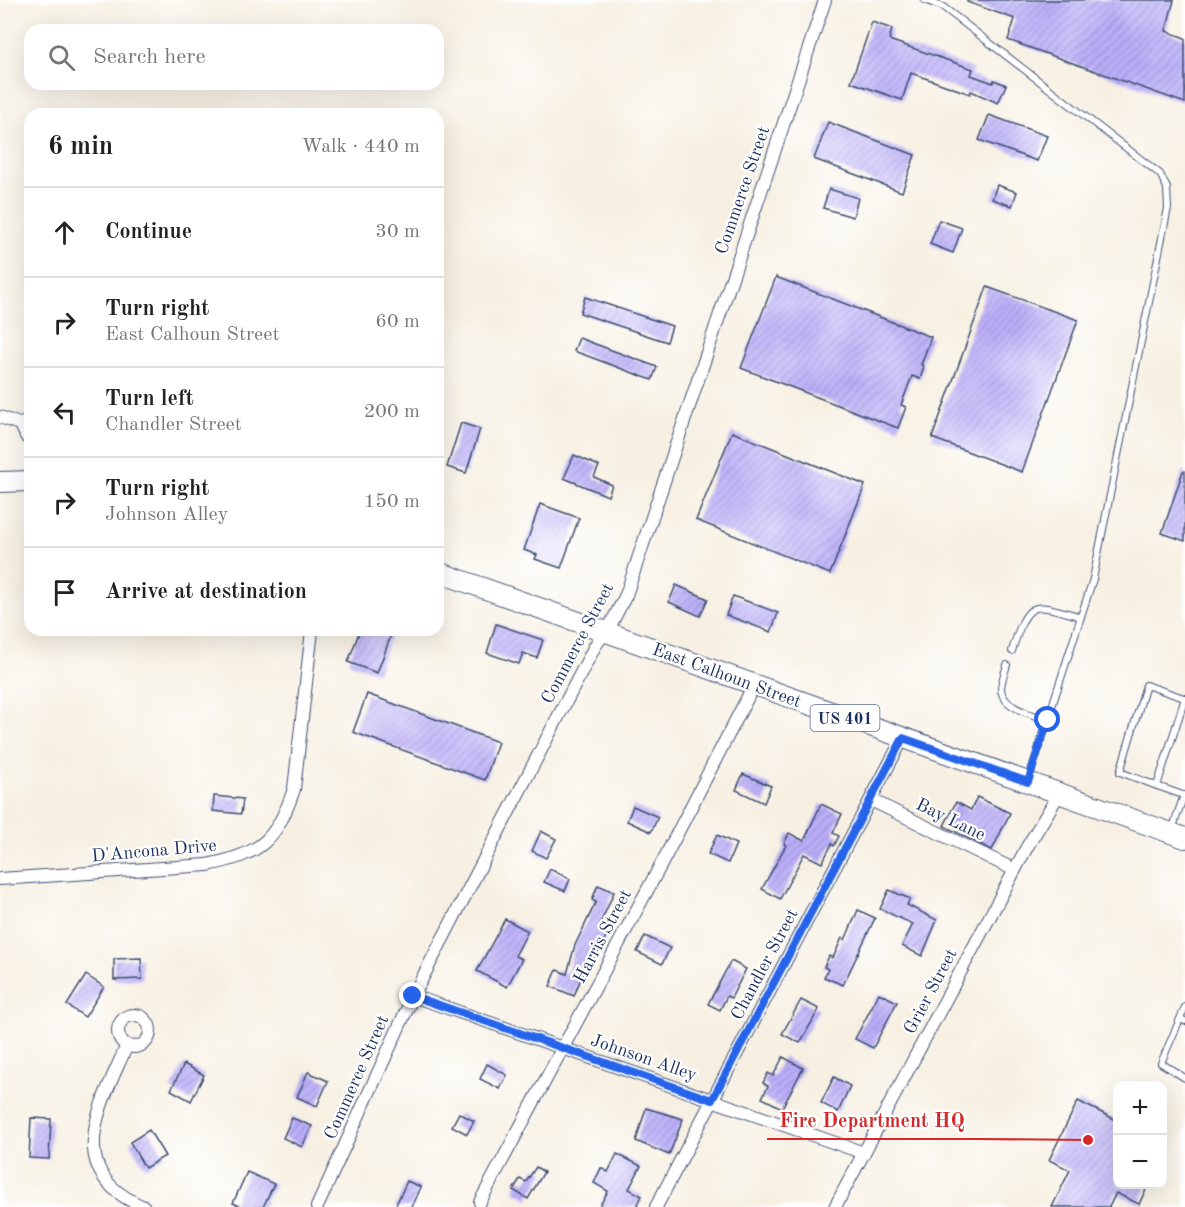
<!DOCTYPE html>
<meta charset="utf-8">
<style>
body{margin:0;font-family:"Old Standard TT",serif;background:#f6f6f6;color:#222}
.controls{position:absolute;right:18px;bottom:18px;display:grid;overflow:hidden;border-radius:12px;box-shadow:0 6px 24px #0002}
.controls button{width:54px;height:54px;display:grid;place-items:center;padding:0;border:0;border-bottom:2px solid #e0e0e0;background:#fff;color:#222;font:30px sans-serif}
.stop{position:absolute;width:18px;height:18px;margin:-14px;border:4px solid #2563eb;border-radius:50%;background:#fff}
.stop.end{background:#2563eb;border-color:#fff;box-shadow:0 2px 6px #0008}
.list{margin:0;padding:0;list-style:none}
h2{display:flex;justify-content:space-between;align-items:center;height:78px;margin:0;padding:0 24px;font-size:26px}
h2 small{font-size:20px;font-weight:400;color:#767676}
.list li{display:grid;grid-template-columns:39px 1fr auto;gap:18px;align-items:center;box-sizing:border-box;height:90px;padding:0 24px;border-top:2px solid #e0e0e0}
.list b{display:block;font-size:22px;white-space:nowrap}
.list p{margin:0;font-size:20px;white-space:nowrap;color:#767676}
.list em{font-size:20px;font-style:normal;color:#767676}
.icon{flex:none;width:33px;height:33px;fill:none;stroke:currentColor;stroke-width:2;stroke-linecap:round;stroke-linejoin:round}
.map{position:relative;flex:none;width:1185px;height:1207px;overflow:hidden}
.search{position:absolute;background:#fff;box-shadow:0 6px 24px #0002;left:24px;top:24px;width:420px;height:66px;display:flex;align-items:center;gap:15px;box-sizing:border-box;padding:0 21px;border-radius:18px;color:#767676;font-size:22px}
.panel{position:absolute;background:#fff;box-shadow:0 6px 24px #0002;left:24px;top:108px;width:420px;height:528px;border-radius:18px}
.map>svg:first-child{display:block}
.building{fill:url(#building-hatch)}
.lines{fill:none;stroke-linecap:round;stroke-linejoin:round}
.service-casing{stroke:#3c4c72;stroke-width:8}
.minor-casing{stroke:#3c4c72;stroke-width:14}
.primary-casing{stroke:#3c4c72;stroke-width:22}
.service{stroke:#fff;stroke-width:6}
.minor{stroke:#fff;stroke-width:12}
.primary{stroke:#fff;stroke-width:20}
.route{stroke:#2563eb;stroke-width:8}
.labels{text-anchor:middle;stroke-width:4.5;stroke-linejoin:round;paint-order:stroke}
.shield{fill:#fff;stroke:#5f6d8e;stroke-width:1.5}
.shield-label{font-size:16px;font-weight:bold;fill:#1b2f5e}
.street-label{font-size:18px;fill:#1b2f5e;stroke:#fff}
.leader{fill:none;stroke:#d62828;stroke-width:2}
.callout-dot{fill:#d62828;stroke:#fff;stroke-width:2}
.callout-label{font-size:20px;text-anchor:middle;font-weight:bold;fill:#d62828;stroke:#fff;stroke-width:4.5;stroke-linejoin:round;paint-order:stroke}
</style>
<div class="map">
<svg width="1185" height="1207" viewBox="0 0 1185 1207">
<defs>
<pattern id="building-hatch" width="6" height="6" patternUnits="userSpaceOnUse" patternTransform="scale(1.5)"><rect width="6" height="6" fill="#bbaffa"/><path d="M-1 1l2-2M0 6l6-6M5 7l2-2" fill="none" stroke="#978fce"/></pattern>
</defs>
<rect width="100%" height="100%" fill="#fff"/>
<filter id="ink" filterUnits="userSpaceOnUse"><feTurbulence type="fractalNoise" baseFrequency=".0167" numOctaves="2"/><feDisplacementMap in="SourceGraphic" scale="12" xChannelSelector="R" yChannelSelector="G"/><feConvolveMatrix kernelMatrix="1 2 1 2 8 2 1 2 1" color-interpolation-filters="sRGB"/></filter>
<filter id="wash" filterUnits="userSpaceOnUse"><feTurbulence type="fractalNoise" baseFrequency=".008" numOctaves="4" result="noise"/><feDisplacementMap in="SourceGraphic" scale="24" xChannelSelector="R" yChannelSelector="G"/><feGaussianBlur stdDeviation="1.35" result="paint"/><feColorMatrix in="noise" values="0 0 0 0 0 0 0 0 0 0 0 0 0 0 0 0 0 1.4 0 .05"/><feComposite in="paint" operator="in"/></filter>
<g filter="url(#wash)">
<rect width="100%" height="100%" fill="#f7f0e2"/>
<g id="blocks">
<g class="building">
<path d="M967,0h207l-8,31 19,7v65l-177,-63 7,-21 -48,-17z"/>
<path d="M872,22l20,7 -3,11 84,29 -2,6 22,8 1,-3 12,5 -8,18 -27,-12 -1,3 -59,-21 -9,27 -51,-18z"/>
<path d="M989,115l58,21 -10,25 -58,-21z"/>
<path d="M828,122l87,33 -13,37 -88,-33z"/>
<path d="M997,185l20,7 -5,14 -20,-7z"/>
<path d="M829,189l29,9 -5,19 -30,-9z"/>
<path d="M939,220l23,8 -9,25 -23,-9z"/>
<path d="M776,277l155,60 -10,28 3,1 -4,13 -8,-3 -11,29 5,2 -8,21 -157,-60z"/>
<path d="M987,287l91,33 -56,152 -90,-34z"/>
<path d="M585,297l87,29 -5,16 -87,-29z"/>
<path d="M579,338l78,29 -5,13 -78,-29z"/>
<path d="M461,423l19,6 -14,44 -19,-6z"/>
<path d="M732,432l133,53 -35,89 -134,-54z"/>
<path d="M574,455l25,11 -5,11 18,8 -4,11 -44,-18z"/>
<path d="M1183,471h2v70l-23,-8z"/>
<path d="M540,504l39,14 -18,50 -26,-9 2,-4 -13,-5z"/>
<path d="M676,585l32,14 -8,17 -31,-14z"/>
<path d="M733,596l45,17 -7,19 -45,-17z"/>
<path d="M496,624l47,16 -6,18 -14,-5 -4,11 -32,-11z"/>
<path d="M360,630h33l-16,43 -29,-11z"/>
<path d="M367,694l131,48 -13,38 -132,-48z"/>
<path d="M743,774l28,12 -7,17 -28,-13z"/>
<path d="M214,796l29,3 -2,15 -28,-3z"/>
<path d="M977,797l33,16 -18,37 -48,-24 12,-24 15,8z"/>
<path d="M821,804l21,10 -9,19 6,3 -5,10 -2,-2 -10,19 -18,-9 -24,45 -18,-10 24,-44 -2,-1 5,-11 15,8z"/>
<path d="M633,806l25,11 -7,15 -24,-11z"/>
<path d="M541,831l15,8 -10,19 -14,-7z"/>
<path d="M717,835l19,9 -8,19 -20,-9z"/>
<path d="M550,869l20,10 -5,12 -21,-9z"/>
<path d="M598,885l16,7 -13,30 10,5 -24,46 -3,-2 -10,25 -24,-10 7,-16 10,4 8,-29 21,-43 -4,-2z"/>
<path d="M889,890l21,9 -3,6 30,15 -15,36 -20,-10 11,-22 -33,-15z"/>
<path d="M858,910l17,8 -32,67 -19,-8 4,-8 -4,-2 5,-11 4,2 9,-20 3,2z"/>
<path d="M505,919l23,12 -13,25 7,3 -15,28 -30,-16z"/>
<path d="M645,936l25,12 -8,16 -25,-12z"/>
<path d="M141,958l1,21 -28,1v-21z"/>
<path d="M731,961l15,8 -15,29 -4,-2 -7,14 -12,-6z"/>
<path d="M86,975l18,12 -19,30 -18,-12z"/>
<path d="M879,993l18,9 -24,46 -18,-9z"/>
<path d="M801,1000l18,9 -19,34 -18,-9z"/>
<path d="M783,1057l20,11 -21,40 -20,-10 6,-12 -5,-3 5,-10 5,3z"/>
<path d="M184,1064l20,11 -13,26 -20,-11z"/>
<path d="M487,1064l20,11 -7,14 -20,-10z"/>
<path d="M308,1072l20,9 -11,25 -20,-9z"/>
<path d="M834,1077l16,9 -12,26 -17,-9z"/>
<path d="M1078,1101l40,20v64h30l-9,19 -23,-11 -7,14h-57l18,-37 -21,-10z"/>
<path d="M646,1108l37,11 -14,36 -33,-14z"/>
<path d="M459,1113l15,8 -7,13 -15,-8z"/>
<path d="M31,1118l20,1 -2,40 -20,-1z"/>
<path d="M292,1118l20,8 -10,21 -19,-9z"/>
<path d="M149,1130l16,26 -20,12 -15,-26z"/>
<path d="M617,1154l24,12 -12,23 13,7 -6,11h-37l9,-16 -14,-8 7,-15 7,4z"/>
<path d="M536,1167l8,5 -16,27 -15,-9 7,-11 6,3z"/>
<path d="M247,1172l27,12 -11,23h-21l-9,-4z"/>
<path d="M407,1181l14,6 -9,20h-17z"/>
</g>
</g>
</g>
<g filter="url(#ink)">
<use href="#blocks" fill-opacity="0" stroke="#3c4c72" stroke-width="1.5"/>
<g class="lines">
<defs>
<g id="service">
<path d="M924,0l19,7 217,167 7,14 1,20 -75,371 -65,202"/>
<path d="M1012,651c16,-52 19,-49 69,-34"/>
<path d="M1007,665c-2,7 -6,16 -6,24 1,19 33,26 47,31"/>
<path d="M1157,786l-37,-14 26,-87 38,13"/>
<path d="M1183,795l-26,-9 28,-88"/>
<path d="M1172,830l12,-35"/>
<path d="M1185,1007l-5,12 5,2"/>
<path d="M1180,1019l-19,44 24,15"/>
</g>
<g id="minor">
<path d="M0,417l30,11"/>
<path d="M871,800l144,70"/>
<path d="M0,879l207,-14c53,-10 70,-25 87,-76l18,-159"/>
<path d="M413,996l451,157"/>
<circle cx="134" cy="1031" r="16"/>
<path d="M127,1045c-26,60 -67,126 17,162"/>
<path d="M480,1202l184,-343 90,-174"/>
<path d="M317,1207l96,-211 182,-350 16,-22 15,-29 199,-595"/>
<path d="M656,1207l247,-469"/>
<path d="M835,1207l192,-360 32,-53"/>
</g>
<g id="primary">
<path d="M26,426l4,9"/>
<path d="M0,482l30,-1"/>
<path d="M438,572l747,266"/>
</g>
</defs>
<use href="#service" class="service-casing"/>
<use href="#minor" class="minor-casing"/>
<use href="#primary" class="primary-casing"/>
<use href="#service" class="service"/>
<use href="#minor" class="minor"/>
<use href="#primary" class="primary"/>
</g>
</g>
<g class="lines" filter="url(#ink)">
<path class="route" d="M413,996l299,104 191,-362 125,44 20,-62"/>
</g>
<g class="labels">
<rect class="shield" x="810.5" y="705" width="69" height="26" rx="4.5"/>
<g class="shield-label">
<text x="845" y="724">US 401</text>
</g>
<g class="street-label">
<text transform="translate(742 190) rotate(-71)" y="6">Commerce Street</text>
<text transform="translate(577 643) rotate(-62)" y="6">Commerce Street</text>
<text transform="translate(727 675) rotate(20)" y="6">East Calhoun Street</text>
<text transform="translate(951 819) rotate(26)" y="6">Bay Lane</text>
<text transform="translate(154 850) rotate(-5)" y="6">D'Ancona Drive</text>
<text transform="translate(602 936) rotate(-62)" y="6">Harris Street</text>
<text transform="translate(764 964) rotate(-62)" y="6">Chandler Street</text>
<text transform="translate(930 991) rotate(-62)" y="6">Grier Street</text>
<text transform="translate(644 1057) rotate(19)" y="6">Johnson Alley</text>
<text transform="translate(356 1077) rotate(-66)" y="6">Commerce Street</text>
</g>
</g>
<path class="leader" d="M1088 1140L976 1139H767"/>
<circle class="callout-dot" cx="1088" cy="1140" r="6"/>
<g class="callout-label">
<text x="872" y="1127">Fire Department HQ</text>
</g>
</svg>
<div class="controls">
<button>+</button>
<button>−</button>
</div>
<div class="stop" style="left:1048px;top:720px"></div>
<div class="stop end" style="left:413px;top:996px"></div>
<div class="search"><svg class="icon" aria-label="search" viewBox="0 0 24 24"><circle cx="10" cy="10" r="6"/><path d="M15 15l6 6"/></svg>Search here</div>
<section class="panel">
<h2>6 min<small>Walk · 440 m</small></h2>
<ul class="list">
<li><svg class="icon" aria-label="ahead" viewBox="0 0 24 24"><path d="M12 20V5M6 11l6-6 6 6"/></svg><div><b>Continue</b></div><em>30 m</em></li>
<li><svg class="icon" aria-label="right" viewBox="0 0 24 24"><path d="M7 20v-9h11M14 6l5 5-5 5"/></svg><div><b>Turn right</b><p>East Calhoun Street</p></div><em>60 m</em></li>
<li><svg class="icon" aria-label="left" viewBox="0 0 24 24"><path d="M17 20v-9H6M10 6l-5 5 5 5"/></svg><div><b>Turn left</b><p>Chandler Street</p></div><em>200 m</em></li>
<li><svg class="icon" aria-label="right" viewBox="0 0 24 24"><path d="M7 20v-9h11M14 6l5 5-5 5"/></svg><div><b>Turn right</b><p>Johnson Alley</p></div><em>150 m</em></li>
<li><svg class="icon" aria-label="arrive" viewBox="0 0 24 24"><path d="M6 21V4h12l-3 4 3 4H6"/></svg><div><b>Arrive at destination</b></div></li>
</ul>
</section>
</div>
